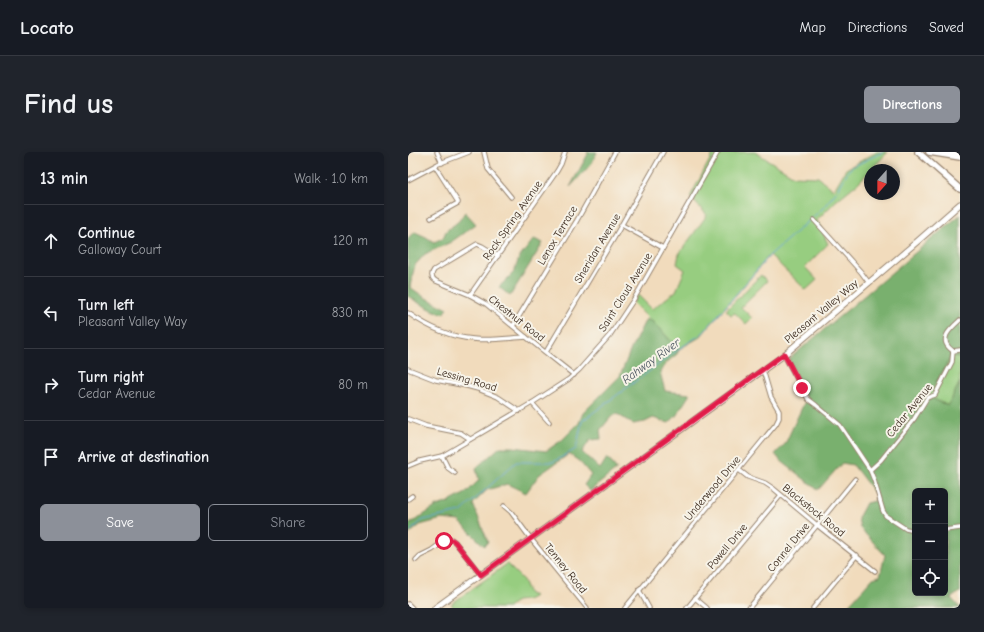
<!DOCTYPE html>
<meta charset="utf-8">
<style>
body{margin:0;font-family:"Comic Neue",sans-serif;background:#20242c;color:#f1f3f6}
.controls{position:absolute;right:12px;bottom:12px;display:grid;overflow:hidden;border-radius:6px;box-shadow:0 2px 6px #0003}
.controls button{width:36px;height:36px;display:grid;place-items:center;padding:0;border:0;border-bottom:1px solid #363941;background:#171b24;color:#f1f3f6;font:20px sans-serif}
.compass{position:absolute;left:456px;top:12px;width:36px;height:36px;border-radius:50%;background:#171b24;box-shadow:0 2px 6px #0003;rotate:201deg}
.stop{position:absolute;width:12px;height:12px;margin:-9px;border:3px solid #e11d48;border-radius:50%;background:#fff}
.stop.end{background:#e11d48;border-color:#fff;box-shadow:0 1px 4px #0008}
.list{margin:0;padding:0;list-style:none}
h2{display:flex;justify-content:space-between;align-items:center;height:52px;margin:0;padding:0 16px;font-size:17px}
h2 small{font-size:13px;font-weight:400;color:#9ea1a6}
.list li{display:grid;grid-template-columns:26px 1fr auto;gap:12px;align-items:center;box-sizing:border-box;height:72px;padding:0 16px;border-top:1px solid #363941}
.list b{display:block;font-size:15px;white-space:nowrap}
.list p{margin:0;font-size:13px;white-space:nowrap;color:#9ea1a6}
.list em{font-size:13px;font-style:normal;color:#9ea1a6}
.actions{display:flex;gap:8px;padding:12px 16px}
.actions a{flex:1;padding:9px 0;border:1px solid #8c9099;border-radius:6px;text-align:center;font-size:14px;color:#8c9099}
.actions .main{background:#8c9099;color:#fff}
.icon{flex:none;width:22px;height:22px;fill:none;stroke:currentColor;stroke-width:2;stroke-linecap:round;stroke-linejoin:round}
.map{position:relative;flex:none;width:552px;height:456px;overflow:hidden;border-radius:6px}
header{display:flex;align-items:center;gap:24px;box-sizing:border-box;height:56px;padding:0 20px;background:#171b24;border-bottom:1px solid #363941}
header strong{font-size:19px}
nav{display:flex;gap:22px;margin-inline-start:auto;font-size:14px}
.intro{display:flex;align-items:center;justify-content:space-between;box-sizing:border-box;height:96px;padding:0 24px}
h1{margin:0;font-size:28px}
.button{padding:10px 18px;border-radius:6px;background:#8c9099;color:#fff;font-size:14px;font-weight:700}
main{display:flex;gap:24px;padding:0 24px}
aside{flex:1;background:#171b24;border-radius:6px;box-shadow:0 2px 6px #0003}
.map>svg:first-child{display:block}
.green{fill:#97cd80;stroke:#697c4f}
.forest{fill:#79b06e;stroke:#5a6d46;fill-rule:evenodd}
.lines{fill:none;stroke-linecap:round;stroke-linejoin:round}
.stream{stroke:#67a3d8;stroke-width:1}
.minor-casing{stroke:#96826d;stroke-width:5.5}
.secondary-casing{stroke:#96826d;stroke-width:7}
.primary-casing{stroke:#96826d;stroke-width:8}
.minor{stroke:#fff;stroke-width:3.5}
.secondary{stroke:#fff;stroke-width:5}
.primary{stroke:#fff;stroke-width:5.5}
.route{stroke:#e11d48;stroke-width:5}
.labels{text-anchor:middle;stroke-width:4;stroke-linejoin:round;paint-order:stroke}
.street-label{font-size:11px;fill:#3b2a1e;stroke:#f7f3e8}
.water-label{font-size:12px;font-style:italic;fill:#4a545f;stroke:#f7f3e8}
</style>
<header>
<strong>Locato</strong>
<nav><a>Map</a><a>Directions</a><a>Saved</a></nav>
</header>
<div class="intro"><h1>Find us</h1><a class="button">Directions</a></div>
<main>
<aside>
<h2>13 min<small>Walk · 1.0 km</small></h2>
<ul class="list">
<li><svg class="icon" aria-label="ahead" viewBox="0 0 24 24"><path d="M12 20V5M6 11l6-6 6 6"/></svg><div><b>Continue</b><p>Galloway Court</p></div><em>120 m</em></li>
<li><svg class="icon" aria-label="left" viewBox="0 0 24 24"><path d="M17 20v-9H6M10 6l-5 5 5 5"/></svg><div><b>Turn left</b><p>Pleasant Valley Way</p></div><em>830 m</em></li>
<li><svg class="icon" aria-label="right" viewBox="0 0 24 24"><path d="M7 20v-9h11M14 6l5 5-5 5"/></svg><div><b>Turn right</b><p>Cedar Avenue</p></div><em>80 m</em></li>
<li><svg class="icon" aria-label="arrive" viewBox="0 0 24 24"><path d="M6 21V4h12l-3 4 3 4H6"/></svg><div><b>Arrive at destination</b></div></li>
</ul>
<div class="actions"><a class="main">Save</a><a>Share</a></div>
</aside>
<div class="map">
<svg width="552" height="456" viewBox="0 0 552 456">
<rect width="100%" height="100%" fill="#f7f3e8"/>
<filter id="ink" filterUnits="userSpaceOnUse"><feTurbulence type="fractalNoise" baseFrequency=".025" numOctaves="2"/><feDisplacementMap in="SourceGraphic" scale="8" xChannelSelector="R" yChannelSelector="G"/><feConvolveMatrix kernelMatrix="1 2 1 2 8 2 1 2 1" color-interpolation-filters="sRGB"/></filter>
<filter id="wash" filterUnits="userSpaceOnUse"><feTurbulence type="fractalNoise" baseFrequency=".012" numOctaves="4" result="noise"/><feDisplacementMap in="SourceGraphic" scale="16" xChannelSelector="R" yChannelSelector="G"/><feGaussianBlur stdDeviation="0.9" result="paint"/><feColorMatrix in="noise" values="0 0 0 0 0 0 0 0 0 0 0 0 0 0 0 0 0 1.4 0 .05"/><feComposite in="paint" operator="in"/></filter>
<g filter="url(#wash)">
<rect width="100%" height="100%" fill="#f1dbbc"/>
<g class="green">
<path d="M306,0h41l39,24 24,1 16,13 12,-21 31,-17h11l-29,30 -23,19 -19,19 11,24 -23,23 12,13 -11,10 -36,-35 -70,82 -21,12 -46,-46 5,-8 14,14 24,-18 9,-21 -8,-6 2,-10 28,-39 -17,-18z"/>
<path d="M353,123l6,6 -26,26 11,11 -6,6 -11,-11 -4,2 -4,-4v-2z"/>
<path d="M545,203l7,4v23l-12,24 -21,-10z"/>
<path d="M99,412l16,16 6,14 6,2 -8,4 -11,1 -8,7h-54l-3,-4z"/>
</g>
<g class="forest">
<path d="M179,0h10l-5,11 -22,24 18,-33z"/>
<path d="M57,60l11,12 -25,18 -26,12 -10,11 -3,12 -2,10 14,10 24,12 -5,5c-12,-4 -25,-11 -35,-18v-57l2,-3 5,-4 11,5 8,5 9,-4 3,-7 13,-10z"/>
<path d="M552,63v144l-8,-4 -24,41 20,10 12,-24v210l-9,6 9,10h-114l27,-30 7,-2 5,-21 -25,-27 -2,-10 8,-15 9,-2 1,-6 -23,-30 -11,-2 -24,27 -38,-30 -5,-6 10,-10 21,-45 -17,-40zM507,339h30v102h-30z"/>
<path d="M126,87l9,4 -33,53 -11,-9 15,-15 5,-14z"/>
<path d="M238,167l6,2 27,28 -2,5 -10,8 -7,10 5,19 25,3 -14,22 -7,7 -16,-5 -8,4 -12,2 -16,-10 -5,2 -12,14 1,9 -11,1 -8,12 18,17 7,-11 10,11 -27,22 -6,-6 7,-10 -11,-13 -11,-8 -30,21 -13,18 -19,-9 -20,6 -14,14 15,38 -4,4 -25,-25 -17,-2 -22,6 -12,10v-10l29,-19 12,-4 17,-9 13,-13 -3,-12 24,-21h13l33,4 16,-11 17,-17 4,-10 37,-37 11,-27z"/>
</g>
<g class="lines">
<path class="stream" d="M0,381l15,-13 38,-8 55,-50h37l23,-13 6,-28 97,-72 24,-16 67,-78 52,-46 16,-19 10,-19 4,-4 31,-15"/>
</g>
</g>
<g filter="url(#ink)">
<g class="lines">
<defs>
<g id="minor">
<path d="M29,0l5,11"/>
<path d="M76,0l4,17 23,28"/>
<path d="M0,28l30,-16 31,-12"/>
<path d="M23,66l27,-15v-1l-23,-36"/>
<path d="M406,68l47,52 8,11"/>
<path d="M214,73l41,23"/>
<path d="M90,104l-16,-10 -5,-2 -43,26c-3,4 -3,8 2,11l34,14 16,9 40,33 48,38"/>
<path d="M62,143l87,-124 4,-7 4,-12"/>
<path d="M0,161c20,14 41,24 65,26 18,2 35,-1 53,-2"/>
<path d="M105,174l63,-104 39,-70"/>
<path d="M545,199l7,-1"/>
<path d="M138,200l68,-114 49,-86"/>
<path d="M376,203l24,44 8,6 24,20 30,45 4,10 9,31 3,5 20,13 9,2"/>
<path d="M0,217l28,11 31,6 11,3 20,8 21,14"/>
<path d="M124,251l17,19"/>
<path d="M0,267l18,7 35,7 9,6"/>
<path d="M34,304l6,12 7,5"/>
<path d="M0,314l12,-5 22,-5 90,-53 37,-24 10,-9 31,-35 24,-36 84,-147"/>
<path d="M331,318l9,7 17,6 9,6 43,36 58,46"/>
<path d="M462,318l11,-10 33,-41 13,-21 5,-2 3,-1 17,-33 1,-11c-16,-11 -3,-22 7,-31"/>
<path d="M0,347l4,-3"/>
<path d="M96,354l7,6 20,27 56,69"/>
<path d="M537,378l15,-2"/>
<path d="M8,408l4,-4 12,-6 12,-9 7,-2 4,3 26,33"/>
<path d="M231,438l10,18"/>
<path d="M287,446l12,10"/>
<path d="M0,452l4,4"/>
<path d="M217,456l151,-184 3,-6v-7l-8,-14 -8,-27"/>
<path d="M279,456l94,-113"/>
<path d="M341,456l106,-129"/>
<path d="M405,456l44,-53"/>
</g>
<path id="secondary" d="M27,456l349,-253 135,-115 41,-36"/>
<g id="primary">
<path d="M510,0l42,37"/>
<path d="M521,0l31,5"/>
<path d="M542,0l10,1"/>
</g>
</defs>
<use href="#minor" class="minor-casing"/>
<use href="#secondary" class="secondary-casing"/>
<use href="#primary" class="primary-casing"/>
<use href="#minor" class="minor"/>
<use href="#secondary" class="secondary"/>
<use href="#primary" class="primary"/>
</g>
</g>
<g class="lines" filter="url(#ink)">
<path class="route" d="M36,389c4,-2 8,-2 11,1l26,33 303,-221 18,34"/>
</g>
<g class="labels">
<g class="street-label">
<text transform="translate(104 68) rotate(-55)" y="4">Rock Spring Avenue</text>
<text transform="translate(149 83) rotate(-59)" y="4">Lenox Terrace</text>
<text transform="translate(189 96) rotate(-59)" y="4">Sheridan Avenue</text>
<text transform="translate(217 140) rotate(-58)" y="4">Saint Cloud Avenue</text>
<text transform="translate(413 159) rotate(-40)" y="4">Pleasant Valley Way</text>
<text transform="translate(109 166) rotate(38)" y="4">Chestnut Road</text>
<text transform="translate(59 227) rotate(16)" y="4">Lessing Road</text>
<text transform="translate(501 258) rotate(-51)" y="4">Cedar Avenue</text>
<text transform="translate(304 336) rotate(-50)" y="4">Underwood Drive</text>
<text transform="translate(406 358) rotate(39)" y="4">Blackstock Road</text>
<text transform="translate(319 394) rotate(-50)" y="4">Powell Drive</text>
<text transform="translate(380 395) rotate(-51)" y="4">Connel Drive</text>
<text transform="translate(158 416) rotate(51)" y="4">Tenney Road</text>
</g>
<g class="water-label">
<text transform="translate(243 209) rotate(-36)" y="4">Rahway River</text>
</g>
</g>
</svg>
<div class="controls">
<button>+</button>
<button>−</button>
<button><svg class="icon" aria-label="locate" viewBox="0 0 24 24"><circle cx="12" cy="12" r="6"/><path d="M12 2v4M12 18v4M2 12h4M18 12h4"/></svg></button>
</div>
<svg class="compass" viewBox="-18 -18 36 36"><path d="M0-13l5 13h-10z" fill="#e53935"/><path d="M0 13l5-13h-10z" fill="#9ea1a6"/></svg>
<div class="stop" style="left:36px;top:389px"></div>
<div class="stop end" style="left:394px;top:236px"></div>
</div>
</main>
